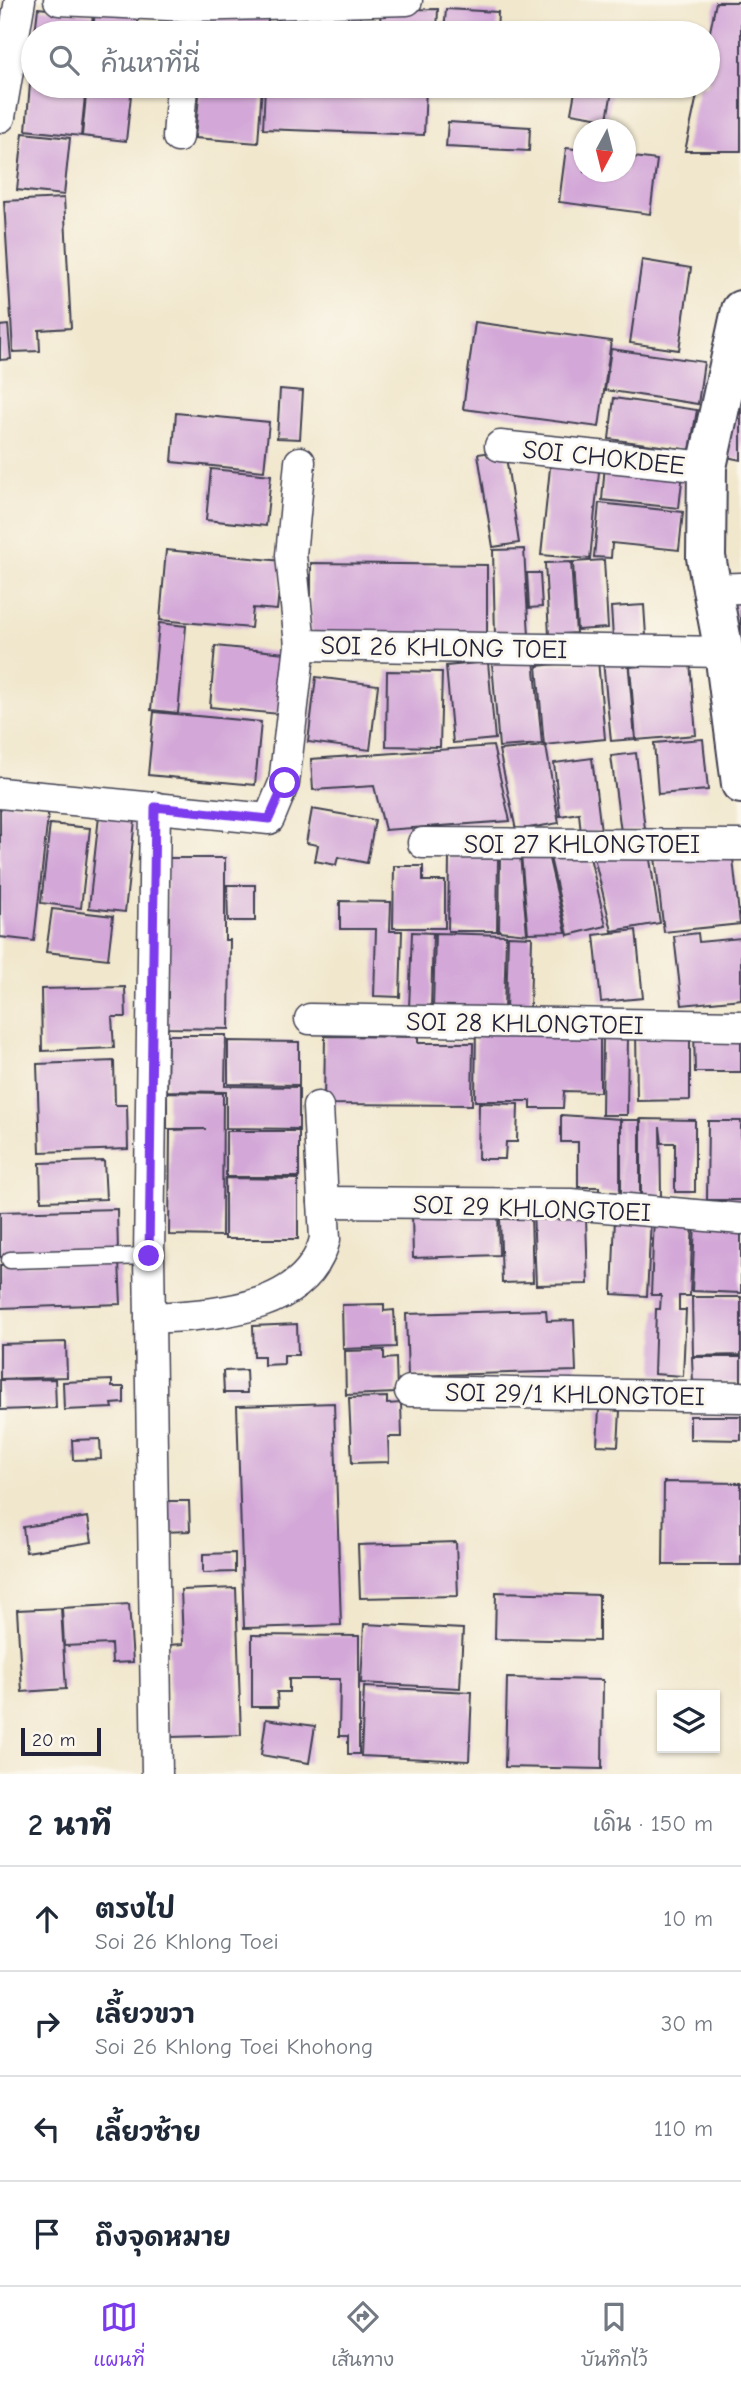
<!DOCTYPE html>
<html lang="th">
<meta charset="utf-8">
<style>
body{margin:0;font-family:"Comic Neue","Playpen Sans Thai",sans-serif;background:#f6f6f7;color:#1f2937}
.controls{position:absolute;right:21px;bottom:21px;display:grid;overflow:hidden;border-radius:0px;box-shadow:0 2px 5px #0004}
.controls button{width:63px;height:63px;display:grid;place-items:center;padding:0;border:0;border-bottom:2px solid #e0e1e3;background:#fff;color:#1f2937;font:35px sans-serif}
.compass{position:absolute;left:573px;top:119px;width:63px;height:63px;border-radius:50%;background:#fff;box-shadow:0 2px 5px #0004;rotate:187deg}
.scale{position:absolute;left:21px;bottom:18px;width:80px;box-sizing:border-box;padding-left:7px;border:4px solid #22223b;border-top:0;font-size:19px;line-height:24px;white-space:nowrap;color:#22223b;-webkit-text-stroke:5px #fbf7ec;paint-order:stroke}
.stop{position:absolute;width:21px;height:21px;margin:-16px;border:5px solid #7c3aed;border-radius:50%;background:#fff}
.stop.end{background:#7c3aed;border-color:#fff;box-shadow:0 2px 7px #0008}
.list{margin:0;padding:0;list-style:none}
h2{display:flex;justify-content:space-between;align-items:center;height:91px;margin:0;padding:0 28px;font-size:30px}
h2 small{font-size:23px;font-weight:400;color:#747a83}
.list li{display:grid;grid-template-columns:46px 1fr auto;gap:21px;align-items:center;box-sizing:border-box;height:105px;padding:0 28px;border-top:2px solid #e0e1e3}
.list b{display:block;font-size:26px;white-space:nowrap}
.list p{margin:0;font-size:23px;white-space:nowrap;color:#747a83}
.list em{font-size:23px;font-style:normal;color:#747a83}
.icon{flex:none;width:38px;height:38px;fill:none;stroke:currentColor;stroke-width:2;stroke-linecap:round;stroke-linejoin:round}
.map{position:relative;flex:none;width:741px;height:1774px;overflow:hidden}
.search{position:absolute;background:#fff;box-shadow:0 2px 5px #0004;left:21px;right:21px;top:21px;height:77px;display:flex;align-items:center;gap:18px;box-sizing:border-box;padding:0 24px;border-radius:38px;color:#747a83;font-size:26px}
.sheet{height:511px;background:#fff}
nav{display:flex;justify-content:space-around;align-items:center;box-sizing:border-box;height:98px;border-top:2px solid #e0e1e3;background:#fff;font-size:19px;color:#747a83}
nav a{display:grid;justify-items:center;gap:4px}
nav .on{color:#7c3aed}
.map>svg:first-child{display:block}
.building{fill:#d3a7d8}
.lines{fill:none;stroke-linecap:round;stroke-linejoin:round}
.lane-casing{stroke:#414051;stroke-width:19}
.street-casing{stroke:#414051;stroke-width:33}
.secondary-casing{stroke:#414051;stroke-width:42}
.lane{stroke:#fff;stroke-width:16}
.street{stroke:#fff;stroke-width:30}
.secondary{stroke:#fff;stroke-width:38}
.route{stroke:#7c3aed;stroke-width:9}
.labels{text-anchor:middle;stroke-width:6;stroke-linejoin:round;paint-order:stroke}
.street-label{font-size:26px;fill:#22223b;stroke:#fbf7ec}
</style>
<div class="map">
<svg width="741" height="1774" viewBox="0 0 741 1774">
<rect width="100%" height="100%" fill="#fbf7ec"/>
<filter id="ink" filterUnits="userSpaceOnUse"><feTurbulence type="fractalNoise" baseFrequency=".0143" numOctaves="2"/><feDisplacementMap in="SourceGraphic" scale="14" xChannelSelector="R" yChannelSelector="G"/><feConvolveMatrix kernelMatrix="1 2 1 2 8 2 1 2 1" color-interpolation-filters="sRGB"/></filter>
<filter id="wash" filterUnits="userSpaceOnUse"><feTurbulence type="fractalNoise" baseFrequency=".00686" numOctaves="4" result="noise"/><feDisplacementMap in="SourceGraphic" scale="28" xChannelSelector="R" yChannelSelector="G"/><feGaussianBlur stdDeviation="1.57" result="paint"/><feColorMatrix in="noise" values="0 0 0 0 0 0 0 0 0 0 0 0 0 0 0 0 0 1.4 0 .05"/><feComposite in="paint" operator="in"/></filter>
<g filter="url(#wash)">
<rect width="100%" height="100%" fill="#f1e7cd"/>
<g id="blocks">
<g class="building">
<path d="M716,2h25v149h-56l14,-65h9v-45z"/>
<path d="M38,8l55,6 -2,19h-56z"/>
<path d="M95,9l44,4 -2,20h-44z"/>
<path d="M438,9l-1,23 -56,1 -1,-23z"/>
<path d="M446,9l52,3 -1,21h-53z"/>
<path d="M205,12l63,5 -1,16h-63z"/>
<path d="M360,14v19h-82v-18z"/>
<path d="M585,26l36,6v1h-37z"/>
<path d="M31,73l2,13h53l-5,50 -55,-6z"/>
<path d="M87,86h45l-6,55 -44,-5z"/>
<path d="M200,86h62l-4,57 -63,-5z"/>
<path d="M265,86h161l-2,49 -161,-6z"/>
<path d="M576,86h37l-6,33 -36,-6z"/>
<path d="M448,122l82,5 -1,24 -83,-4z"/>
<path d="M23,133l47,5 -6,57 -47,-5z"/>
<path d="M566,148l18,2v22h42v-16l31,4 -7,54 -91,-12z"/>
<path d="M64,198l7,130 -32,2 1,21 -27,1 -9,-151z"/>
<path d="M642,260l49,8 -12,82 -49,-7z"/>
<path d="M475,322l136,19 -12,86 -136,-18z"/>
<path d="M8,325l3,34 -11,1v-34z"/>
<path d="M611,349l93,13 -6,42 -93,-14z"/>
<path d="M280,389l23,2 -3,48 -23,-1z"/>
<path d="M614,398l83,12 -7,40 -81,-11z"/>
<path d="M741,400v60l-24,-5z"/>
<path d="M176,413l93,9 -5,49 -92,-9z"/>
<path d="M505,450l14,93 -26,4 -15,-93z"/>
<path d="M551,458l49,4 -10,97 -49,-4z"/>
<path d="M605,464l78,8 -4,36 -77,-8z"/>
<path d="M211,469l60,6 -5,51 -60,-6z"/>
<path d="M599,503l84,9 -4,38 -67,-7 -1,15 -17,-1z"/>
<path d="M524,549l5,87h-34l-2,-86z"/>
<path d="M166,550l116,11 -5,49 -24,-2 -2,20 -91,-8z"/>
<path d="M604,560l4,68 -31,2 -4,-68z"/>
<path d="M571,562l5,71 -27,2 -4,-72z"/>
<path d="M311,563l176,2v69l-176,-1z"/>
<path d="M527,573h13l2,34 -13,1z"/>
<path d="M741,597v39l-14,2 -3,-39z"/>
<path d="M644,605l2,31 -33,2 -2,-31z"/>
<path d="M159,623l27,3 -8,87 -27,-3z"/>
<path d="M215,646l70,7 -6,61 -69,-7z"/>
<path d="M534,659l8,85 -43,3 -7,-84z"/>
<path d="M598,660l7,79 -61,6 -7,-79z"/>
<path d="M628,660l7,79 -24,2 -8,-80z"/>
<path d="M488,662l7,77 -42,4 -7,-77z"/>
<path d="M690,662l6,73 -60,5 -6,-73z"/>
<path d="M387,671l55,1 -2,75 -54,-1z"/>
<path d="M316,677l62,8 -8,65 -62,-8z"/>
<path d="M154,712l107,10 -6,63 -107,-10z"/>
<path d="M703,739l5,51 -50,4 -4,-51z"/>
<path d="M493,746l17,75 -125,9 -11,-44 -61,4 -2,-31z"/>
<path d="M546,746l13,77 -43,7 -17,-80z"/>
<path d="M636,753l9,76 -24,3 -10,-76z"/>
<path d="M592,758l9,73 -20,3 -2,-21 -19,3 -6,-53z"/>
<path d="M0,802l49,5 -15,134 -34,-4z"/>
<path d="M312,809l63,11 -8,43 -29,-6 -2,8 -21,-4 3,-16 -12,-2z"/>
<path d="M99,816l36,4 -10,92 -36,-4z"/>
<path d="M50,824l40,4 -9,80 -40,-5z"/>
<path d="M732,849l8,75 -76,8 -9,-75z"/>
<path d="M549,853h40l17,73 -38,9z"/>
<path d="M593,853h56l11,70 -48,8z"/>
<path d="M521,854l27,1 18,77 -38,1z"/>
<path d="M500,855h20l7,79 -28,-3z"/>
<path d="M449,857h49l-1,74h-49z"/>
<path d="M167,858h58v82h5l-1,89 -63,-1z"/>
<path d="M394,866h29v15h22v47h-52z"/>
<path d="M227,885h28v36h-27z"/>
<path d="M340,901l51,1 -1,29h12l-2,66 -26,-1 2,-67h-36z"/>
<path d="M52,909l61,7 -5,43 -62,-7z"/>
<path d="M636,930l7,68 -42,4 -7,-67z"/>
<path d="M412,932l21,1 -2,76 -22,-1z"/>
<path d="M435,933l71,2 -2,77 -71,-3z"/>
<path d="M698,933l1,9 42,-4v61l-59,6 -8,-69z"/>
<path d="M508,936l24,1 -2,72h-24z"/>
<path d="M125,987l1,30h-14l2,31 -72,3 -1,-62z"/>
<path d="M476,1023l124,12v57l-36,-1 -1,17h-32v-7h-56z"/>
<path d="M690,1028v72l-53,1 -1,-72z"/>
<path d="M741,1031v41h-46l-1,-40z"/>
<path d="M603,1034h25l-1,81h-25z"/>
<path d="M168,1035h58l-1,51 74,1v42l-73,-1v-36l-59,-1z"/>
<path d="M325,1036l93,1v6h55l-1,62 -148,-1z"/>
<path d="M228,1041l71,1v43l-71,-1z"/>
<path d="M114,1061l1,44h12l1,44 -88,3 -3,-88z"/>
<path d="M167,1092l56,1 -1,143 -53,-1 1,-105 36,-1h-39z"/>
<path d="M479,1103l39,1 -1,38h-11l-1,17h-27z"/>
<path d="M561,1115l59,4v74l-21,-1v-5h-21v-45h-17z"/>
<path d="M641,1119l54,1v72h-20v-49h-13l-2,-16 1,69h-20z"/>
<rect x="621" y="1120" width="19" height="77"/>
<path d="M708,1121h33v79h-34z"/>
<rect x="226" y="1131" width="73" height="46"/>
<path d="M104,1161l2,38 -65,2 -1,-38z"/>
<path d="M225,1178l73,1v60h-73z"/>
<path d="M533,1208l53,9 2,67 -52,1z"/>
<path d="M117,1209l1,44 -118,4v-45z"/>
<path d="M498,1211l1,44 -86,3 -1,-45z"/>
<path d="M531,1215l2,67 -31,1 -2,-66z"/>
<path d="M654,1217l39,1 -3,78h-11v14h7l-3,66 -29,-2 2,-65h4l1,-14h-10z"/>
<path d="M615,1218l36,1 -4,77 -35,-2z"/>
<path d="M695,1222l46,2v69l-49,-2z"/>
<path d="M119,1261l2,43 -121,4v-43z"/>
<path d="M692,1297h49v58l-48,1z"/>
<path d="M384,1304v7l10,-1 2,37 -53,2 -1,-44z"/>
<path d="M546,1310l1,11 27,-1 2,51 -168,5 -2,-62z"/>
<path d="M297,1324l1,31h-14v9l-20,1v-9h-10l-1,-30z"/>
<path d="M66,1342l1,35 -67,2v-35z"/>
<path d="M384,1350v9l12,-1 1,35 -51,2 -1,-44z"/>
<path d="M692,1357h49v26h-48z"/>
<path d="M246,1370l1,23h-23l-1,-22z"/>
<path d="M55,1379l1,29 -56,2v-30z"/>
<path d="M112,1380v7h12v16l-12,1 1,4 -49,2 -1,-28z"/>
<path d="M387,1397v7l14,-1 1,34h-14l1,25 -37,1 -3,-65z"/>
<path d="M334,1403l7,222 -97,3 -7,-222z"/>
<path d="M599,1409l21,2 -2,35 -21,-1z"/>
<path d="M690,1416h51v24l-51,-1z"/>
<path d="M100,1439l1,20 -28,1 -1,-20z"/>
<path d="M664,1482l77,1v82h-78z"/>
<path d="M159,1501h30l1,30 -29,1z"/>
<path d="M88,1517l4,25 -66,10 -3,-25z"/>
<path d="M456,1542l2,54 -98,2 -2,-53z"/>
<path d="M235,1553v19l-32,1v-19z"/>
<path d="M236,1588l5,147 -70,2 -3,-92 15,-1 -2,-54z"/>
<path d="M496,1592l103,3v46l-104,-2z"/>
<path d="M129,1604l4,58 -21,1 -1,-19 -47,2 -2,-38z"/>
<path d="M61,1608l5,81 -44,3 -5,-82z"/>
<path d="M364,1624l99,5 -3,59 -99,-5z"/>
<path d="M252,1635l107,1v118h-11v-18h-9l1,-57h-51v13h-12l1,15h-26z"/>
<path d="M507,1678l96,2 -1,89 -97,-2z"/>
<path d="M364,1687l108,5 -3,69 -108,-5z"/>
<path d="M266,1719l49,7 -6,37 -48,-8z"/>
</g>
</g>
</g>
<g filter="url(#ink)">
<use href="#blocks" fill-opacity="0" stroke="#414051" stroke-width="2"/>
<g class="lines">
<defs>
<path id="lane" d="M10,1260l139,-4"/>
<g id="street">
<path d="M59,0l130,6 218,-6"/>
<path d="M0,117l20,-117"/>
<path d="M178,137l4,-51"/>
<path d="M500,446l207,21"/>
<path d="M300,462l-9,93 9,90"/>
<path d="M711,589l30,-1"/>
<path d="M0,793l269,26 15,-36 16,-138 424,7"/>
<path d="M155,807l-6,449 8,518"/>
<path d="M423,843l318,2"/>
<path d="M310,1019l431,7"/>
<path d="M323,1202l248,2 170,15"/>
<path d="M153,1318c60,-4 154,-6 172,-79l-7,-132"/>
<path d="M410,1391l331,6"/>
</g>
<path id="secondary" d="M741,310l-34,157 -1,90 18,95 17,132"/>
</defs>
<use href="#lane" class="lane-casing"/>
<use href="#street" class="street-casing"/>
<use href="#secondary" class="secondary-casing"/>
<use href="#lane" class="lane"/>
<use href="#street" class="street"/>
<use href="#secondary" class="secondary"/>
</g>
</g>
<g class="lines" filter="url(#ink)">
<path class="route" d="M149,1256l6,-449 114,12 16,-36"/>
</g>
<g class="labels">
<g class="street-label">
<text transform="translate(604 457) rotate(6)" y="9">SOI CHOKDEE</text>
<text transform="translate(444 647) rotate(1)" y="9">SOI 26 KHLONG TOEI</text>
<text x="582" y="853">SOI 27 KHLONGTOEI</text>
<text transform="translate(525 1023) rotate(1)" y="9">SOI 28 KHLONGTOEI</text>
<text transform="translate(532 1208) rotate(2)" y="9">SOI 29 KHLONGTOEI</text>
<text transform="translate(575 1394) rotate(1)" y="9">SOI 29/1 KHLONGTOEI</text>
</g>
</g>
</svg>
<div class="controls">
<button><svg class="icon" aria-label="layers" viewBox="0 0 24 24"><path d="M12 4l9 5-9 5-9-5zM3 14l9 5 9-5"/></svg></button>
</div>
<svg class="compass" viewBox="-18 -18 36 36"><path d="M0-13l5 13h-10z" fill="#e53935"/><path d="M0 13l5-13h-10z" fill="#747a83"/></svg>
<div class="scale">20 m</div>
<div class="stop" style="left:285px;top:783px"></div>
<div class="stop end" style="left:149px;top:1256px"></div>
<div class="search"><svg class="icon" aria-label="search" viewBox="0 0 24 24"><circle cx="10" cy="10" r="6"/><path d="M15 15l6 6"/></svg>ค้นหาที่นี่</div>
</div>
<section class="sheet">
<h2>2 นาที<small>เดิน · 150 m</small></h2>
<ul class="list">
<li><svg class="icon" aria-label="ahead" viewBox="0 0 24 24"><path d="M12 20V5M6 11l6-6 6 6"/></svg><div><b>ตรงไป</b><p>Soi 26 Khlong Toei</p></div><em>10 m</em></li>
<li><svg class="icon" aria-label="right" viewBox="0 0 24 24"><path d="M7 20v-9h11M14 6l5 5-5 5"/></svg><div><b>เลี้ยวขวา</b><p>Soi 26 Khlong Toei Khohong</p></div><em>30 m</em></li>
<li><svg class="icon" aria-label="left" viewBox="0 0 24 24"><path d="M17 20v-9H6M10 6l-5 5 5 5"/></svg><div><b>เลี้ยวซ้าย</b></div><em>110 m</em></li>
<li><svg class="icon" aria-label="arrive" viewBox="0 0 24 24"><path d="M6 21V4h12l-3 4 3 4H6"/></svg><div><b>ถึงจุดหมาย</b></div></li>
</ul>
</section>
<nav>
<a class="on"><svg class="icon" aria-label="map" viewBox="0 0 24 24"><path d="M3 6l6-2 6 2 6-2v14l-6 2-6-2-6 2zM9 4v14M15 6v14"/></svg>แผนที่</a>
<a><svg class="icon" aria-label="directions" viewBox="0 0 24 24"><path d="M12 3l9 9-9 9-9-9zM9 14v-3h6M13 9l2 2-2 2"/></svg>เส้นทาง</a>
<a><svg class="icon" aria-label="saved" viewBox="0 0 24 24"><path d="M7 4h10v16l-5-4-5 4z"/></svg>บันทึกไว้</a>
</nav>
